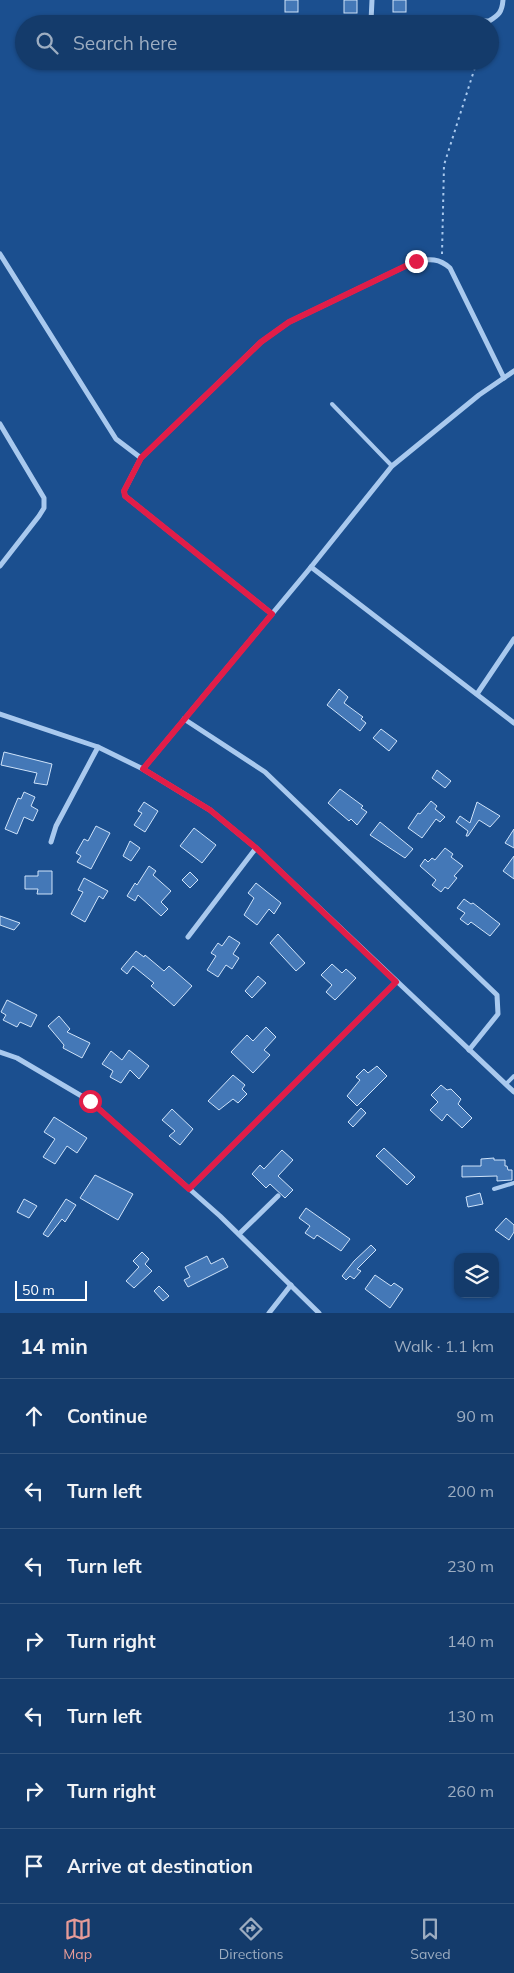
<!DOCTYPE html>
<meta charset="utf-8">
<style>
body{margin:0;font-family:Mulish,sans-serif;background:#1d4271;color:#f1f3f6}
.controls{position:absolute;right:15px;bottom:15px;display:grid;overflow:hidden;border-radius:10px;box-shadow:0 1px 4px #0004}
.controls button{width:45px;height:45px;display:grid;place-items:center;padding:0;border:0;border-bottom:1px solid #33557e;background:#143b6b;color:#f1f3f6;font:25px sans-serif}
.scale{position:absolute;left:15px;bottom:12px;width:72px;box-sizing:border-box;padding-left:5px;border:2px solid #fff;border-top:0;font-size:14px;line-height:18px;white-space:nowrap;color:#fff;-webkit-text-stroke:4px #1b4f8f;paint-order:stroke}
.stop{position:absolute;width:15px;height:15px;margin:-11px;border:4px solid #e11d48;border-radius:50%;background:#fff}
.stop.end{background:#e11d48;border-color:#fff;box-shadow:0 1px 5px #0008}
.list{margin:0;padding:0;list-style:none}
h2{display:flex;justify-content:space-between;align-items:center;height:65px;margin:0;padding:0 20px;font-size:21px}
h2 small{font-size:16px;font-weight:400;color:#9dadc1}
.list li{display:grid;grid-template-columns:32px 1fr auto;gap:15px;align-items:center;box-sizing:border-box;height:75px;padding:0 20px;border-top:1px solid #33557e}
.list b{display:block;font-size:19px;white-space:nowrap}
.list em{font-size:16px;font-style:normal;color:#9dadc1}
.icon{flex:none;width:28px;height:28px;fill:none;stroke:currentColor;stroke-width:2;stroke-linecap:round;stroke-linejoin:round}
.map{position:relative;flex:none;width:514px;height:1313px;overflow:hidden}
.search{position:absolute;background:#143b6b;box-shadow:0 1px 4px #0004;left:15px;right:15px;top:15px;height:55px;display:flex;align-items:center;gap:12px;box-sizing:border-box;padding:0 18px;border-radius:28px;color:#9dadc1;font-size:19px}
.sheet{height:590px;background:#143b6b}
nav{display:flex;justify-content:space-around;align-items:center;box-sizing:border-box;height:70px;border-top:1px solid #33557e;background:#143b6b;font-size:14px;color:#9dadc1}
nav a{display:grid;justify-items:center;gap:2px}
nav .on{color:#e69b98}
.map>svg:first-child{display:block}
.building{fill:#4478b7;stroke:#cfe3fa}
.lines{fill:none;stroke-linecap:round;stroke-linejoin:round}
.path{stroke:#a9c9ee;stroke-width:2;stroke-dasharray:2.5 4;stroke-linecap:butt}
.lane{stroke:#a9c9ee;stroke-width:4}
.street{stroke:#a9c9ee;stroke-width:5}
.route{stroke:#e11d48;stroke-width:6}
</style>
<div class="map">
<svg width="514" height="1313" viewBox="0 0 514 1313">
<rect width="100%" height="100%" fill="#1b4f8f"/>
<g class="building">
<rect x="285" y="0" width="13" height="12"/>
<rect x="344" y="0" width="13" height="13"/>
<rect x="393" y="0" width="13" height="12"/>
<path d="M339,689l9,8 -4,6 19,14 -2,2 5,4 -6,8 -33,-26z"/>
<path d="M381,729l16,12 -8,10 -16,-13z"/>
<path d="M4,752l48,12 -5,21 -13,-2 3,-10 -36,-8z"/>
<path d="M437,770l14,11 -6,7 -13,-10z"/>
<path d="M340,789l23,17 -2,2 6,4 -10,13 -6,-6 -2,2 -21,-18z"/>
<path d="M24,792l11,5 -4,9 7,4 -5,11 -9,-4 -7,17 -12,-5 13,-31 3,1z"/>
<path d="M431,801l6,5 -2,3 10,8 -5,5 -4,-3 -14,19 -14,-10 10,-15 2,1z"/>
<path d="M144,802l14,9 -13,21 -11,-7 8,-12 -4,-2z"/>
<path d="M477,802l23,14 -10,11 -11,-7 -11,16h-2l2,-5 -12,-9 4,-6 10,7z"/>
<path d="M380,822l33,27 -8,9 -35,-23z"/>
<path d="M96,826l14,7 -19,36 -14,-7 4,-6 -5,-3 8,-14 4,2z"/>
<path d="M194,828l22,17 -14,18 -22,-17z"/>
<path d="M514,829v19l-9,-5z"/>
<path d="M130,841l10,7 -9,13 -8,-5z"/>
<path d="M445,848l8,6 -2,3 12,9 -9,10 3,2 -9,11 -3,-2 -4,5 -9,-7 4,-5 -16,-14 5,-7 3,3 4,-4 3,2z"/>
<path d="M514,856v23l-11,-8z"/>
<path d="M149,866l7,5 -3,4 18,16 -10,11 7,7 -7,7 -23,-21 -3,6 -8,-5 8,-13 2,2z"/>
<path d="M38,871h14v23h-15l1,-5h-13v-13h13z"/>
<path d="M190,872l8,8 -8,8 -8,-8z"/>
<path d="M84,878l24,13 -5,8 -4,-3 -14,26 -14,-8 12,-22 -5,-2z"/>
<path d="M256,883l25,20 -7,11 -5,-5 -12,16 -13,-10 10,-17 -6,-5z"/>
<path d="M464,899l7,5 2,-1 27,21 -10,12 -19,-14 -3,3 -8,-6 5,-6 -8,-5z"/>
<path d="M0,916l20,7 -6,7 -14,-5z"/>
<path d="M278,934l27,29 -9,8 -26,-28z"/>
<path d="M229,936l11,7 -7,11 6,4 -7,11 -6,-4 -8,12 -11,-7 9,-14 -5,-3 7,-10 4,3z"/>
<path d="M136,951l8,6 1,-2 19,16 5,-5 23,20 -18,20 -23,-20 3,-3 -21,-17 -6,8 -6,-5z"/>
<path d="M332,964l10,9 4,-4 10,9 -21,22 -9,-8 6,-7 -11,-10z"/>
<path d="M258,976l8,7 -14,15 -7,-7z"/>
<path d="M7,1000l30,15 -6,12 -11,-5 -3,5 -14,-7 3,-5 -5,-3z"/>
<path d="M59,1016l11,13 -3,3 23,11 -8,15 -19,-10 1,-3 -16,-19z"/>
<path d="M266,1027l10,10 -12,13 6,5 -17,18 -22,-21 16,-17 6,6z"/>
<path d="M129,1050l20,16 -10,13 -9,-9 -9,13 -11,-6 3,-6 -11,-7 9,-13 11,9z"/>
<path d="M377,1066l10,10 -30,30 -10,-10 13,-16 -4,-3 8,-8 4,4z"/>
<path d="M233,1075l12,10 -3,4 5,5 -9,9 -5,-4 -14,11 -11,-9z"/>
<path d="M441,1085l6,5 4,-1 10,10 -3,5 14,14 -10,10 -15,-14 -5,7 -12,-11 8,-8 -7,-7z"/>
<path d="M361,1108l5,5 -13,14 -5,-5z"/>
<path d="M172,1109l21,20 -13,16 -11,-9 6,-5 -13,-11z"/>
<path d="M54,1117l33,21 -10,15 -10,-7 -12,18 -12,-7 12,-18 -11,-7z"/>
<path d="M384,1148l31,29 -8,8 -31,-29z"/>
<path d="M282,1150l11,10 -15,16 15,14 -8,8 -15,-14 -4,4 -14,-14 8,-9 4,4z"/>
<path d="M494,1158v2h11v6h2l1,4h4v10l-15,1v-5l-35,1v-11h19v-7z"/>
<path d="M95,1175l38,19 -15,26 -38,-22z"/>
<path d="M480,1193l3,11 -15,3 -2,-10z"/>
<path d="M24,1199l13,7 -8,12 -12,-6z"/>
<path d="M66,1199l10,6 -11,17 -3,-3 -14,18 -5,-3z"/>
<path d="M306,1208l44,31 -9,12 -24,-16 -3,4 -9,-6 5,-7 -11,-8z"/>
<path d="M506,1218l8,7v7l-5,8 -14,-10z"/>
<path d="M371,1245l5,5 -19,19 4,2 -7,8 -4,-3 -4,4 -4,-4 12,-15z"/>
<path d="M142,1252l7,7 -4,5 7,7 -18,17 -8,-7 13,-14 -6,-6z"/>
<path d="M207,1256l4,8 12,-6 5,9 -40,20 -4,-7 6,-3 -5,-10z"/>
<path d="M375,1275l16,11 3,-3 9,6 -13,19 -25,-19z"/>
<path d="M159,1286l10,10 -6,5 -9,-10z"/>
</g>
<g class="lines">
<path class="path" d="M442,254l2,-89 33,-104"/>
<g class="lane">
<path d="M332,404l60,62"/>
<path d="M506,1084l8,-8"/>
<path d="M494,1189l20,-6"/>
</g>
<g class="street">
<path d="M371,21h118c10,-6 13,-9 14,-21"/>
<path d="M189,24l182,-3 1,-21"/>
<path d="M0,254l116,185 25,19 -17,33 1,5 147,118"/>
<path d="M0,424l44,74v10l-5,8 -39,50"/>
<path d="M141,458l120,-116 28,-20 127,-61c14,-2 23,-3 34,7l54,110"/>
<path d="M311,567l203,156"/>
<path d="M477,694l37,-55"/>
<path d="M0,714l98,33 45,22 67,41 46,38 258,244"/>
<path d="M184,719l81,53 232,223 1,19 -29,36"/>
<path d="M143,769l168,-202 81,-101 87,-71 35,-24"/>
<path d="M51,842l5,-16 42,-79"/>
<path d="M188,937l68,-89"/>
<path d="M0,1052l17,6 73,43 130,115 99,97"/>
<path d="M189,1189l207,-207"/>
<path d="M239,1234l39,-38"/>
<path d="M269,1313l22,-28"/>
</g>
</g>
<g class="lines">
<path class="route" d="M90,1101l99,88 207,-207 -140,-134 -46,-38 -67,-41 129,-155 -147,-118 -1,-5 17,-33 120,-116 28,-20 127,-61"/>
</g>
</svg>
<div class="controls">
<button><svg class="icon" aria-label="layers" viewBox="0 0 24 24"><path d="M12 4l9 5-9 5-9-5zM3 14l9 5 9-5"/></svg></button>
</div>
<div class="scale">50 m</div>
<div class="stop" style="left:90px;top:1101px"></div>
<div class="stop end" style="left:416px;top:261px"></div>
<div class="search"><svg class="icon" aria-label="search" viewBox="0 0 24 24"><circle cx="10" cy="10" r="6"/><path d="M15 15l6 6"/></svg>Search here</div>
</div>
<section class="sheet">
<h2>14 min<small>Walk · 1.1 km</small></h2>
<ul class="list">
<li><svg class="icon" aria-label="ahead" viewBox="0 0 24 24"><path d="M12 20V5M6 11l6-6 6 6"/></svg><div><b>Continue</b></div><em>90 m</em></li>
<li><svg class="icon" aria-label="left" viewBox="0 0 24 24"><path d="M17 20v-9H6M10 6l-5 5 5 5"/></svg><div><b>Turn left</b></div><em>200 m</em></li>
<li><svg class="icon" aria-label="left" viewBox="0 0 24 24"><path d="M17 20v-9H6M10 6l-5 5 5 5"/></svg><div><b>Turn left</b></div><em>230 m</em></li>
<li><svg class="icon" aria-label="right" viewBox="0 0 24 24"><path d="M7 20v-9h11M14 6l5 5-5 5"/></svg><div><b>Turn right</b></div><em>140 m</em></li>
<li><svg class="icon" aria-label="left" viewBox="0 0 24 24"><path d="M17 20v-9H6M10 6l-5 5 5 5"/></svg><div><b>Turn left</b></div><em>130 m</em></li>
<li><svg class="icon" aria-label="right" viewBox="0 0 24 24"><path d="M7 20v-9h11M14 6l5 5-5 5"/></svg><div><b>Turn right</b></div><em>260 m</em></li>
<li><svg class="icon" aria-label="arrive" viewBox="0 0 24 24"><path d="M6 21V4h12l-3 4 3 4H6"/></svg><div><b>Arrive at destination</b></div></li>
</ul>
</section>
<nav>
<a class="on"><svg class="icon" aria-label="map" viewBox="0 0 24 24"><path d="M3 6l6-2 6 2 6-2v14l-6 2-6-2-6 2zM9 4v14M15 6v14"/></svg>Map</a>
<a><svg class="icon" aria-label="directions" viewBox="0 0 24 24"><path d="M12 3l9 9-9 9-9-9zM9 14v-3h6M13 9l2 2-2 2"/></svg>Directions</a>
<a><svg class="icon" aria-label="saved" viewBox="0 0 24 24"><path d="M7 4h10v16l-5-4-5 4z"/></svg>Saved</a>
</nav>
